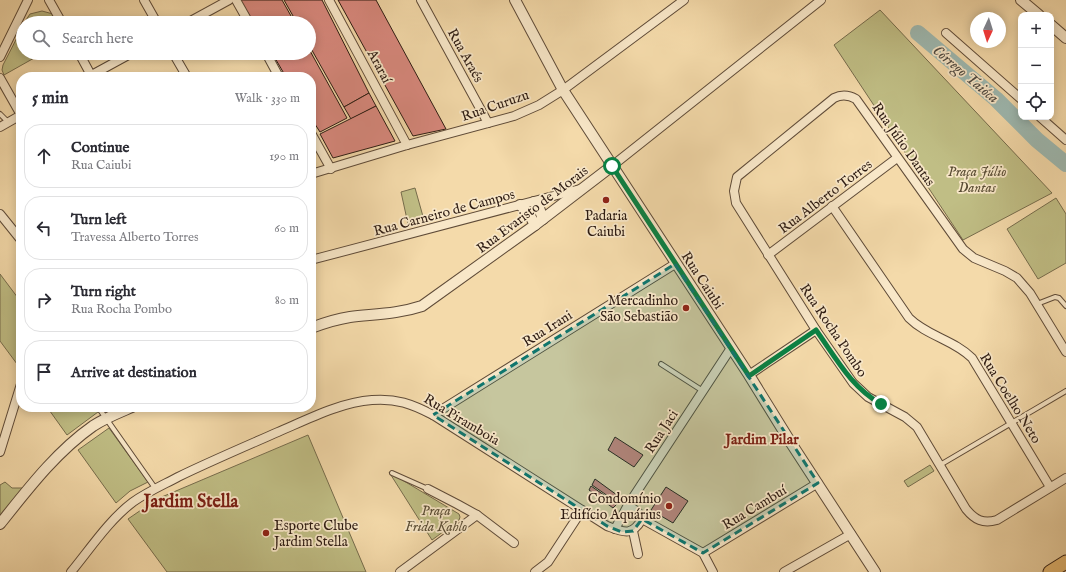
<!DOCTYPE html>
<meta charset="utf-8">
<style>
body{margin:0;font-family:"IM FELL English",serif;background:#f7f7f7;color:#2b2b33}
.controls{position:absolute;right:12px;top:12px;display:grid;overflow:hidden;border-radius:8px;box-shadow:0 2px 10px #0003}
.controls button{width:36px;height:36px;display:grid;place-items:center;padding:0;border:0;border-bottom:1px solid #e1e1e2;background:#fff;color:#2b2b33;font:20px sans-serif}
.compass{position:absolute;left:970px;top:12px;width:36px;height:36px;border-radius:50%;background:#fff;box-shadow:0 2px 10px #0003;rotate:184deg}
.stop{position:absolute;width:12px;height:12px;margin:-9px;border:3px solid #0b8043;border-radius:50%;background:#fff}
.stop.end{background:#0b8043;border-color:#fff;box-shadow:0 1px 4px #0008}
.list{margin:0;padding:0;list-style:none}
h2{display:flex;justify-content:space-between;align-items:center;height:52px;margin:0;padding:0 16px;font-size:17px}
h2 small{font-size:13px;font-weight:400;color:#7c7c81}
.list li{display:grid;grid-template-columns:26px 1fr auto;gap:12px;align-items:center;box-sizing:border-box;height:64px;margin:0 8px 8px;padding:0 8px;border:1px solid #e1e1e2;border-radius:16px}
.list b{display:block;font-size:15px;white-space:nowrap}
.list p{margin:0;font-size:13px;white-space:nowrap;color:#7c7c81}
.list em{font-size:13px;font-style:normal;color:#7c7c81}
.icon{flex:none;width:22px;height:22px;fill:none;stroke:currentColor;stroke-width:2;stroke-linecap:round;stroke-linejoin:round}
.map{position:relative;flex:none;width:1066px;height:572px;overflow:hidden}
.search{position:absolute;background:#fff;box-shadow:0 2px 10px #0003;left:16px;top:16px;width:300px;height:44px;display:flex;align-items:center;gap:10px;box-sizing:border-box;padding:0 14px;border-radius:22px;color:#7c7c81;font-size:15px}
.panel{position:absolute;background:#fff;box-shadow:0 2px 10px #0003;left:16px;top:72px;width:300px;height:340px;border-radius:16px}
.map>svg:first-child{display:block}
.green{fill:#c0be85;stroke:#766c4c}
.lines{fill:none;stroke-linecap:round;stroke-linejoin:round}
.river{stroke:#9eb9b1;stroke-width:16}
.building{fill:#d8887d;stroke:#2d1b12}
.service-casing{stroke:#5f4b38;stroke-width:6}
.minor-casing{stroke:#5f4b38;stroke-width:10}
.tertiary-casing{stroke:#5f4b38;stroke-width:12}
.primary-casing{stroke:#2d1b12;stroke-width:15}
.service{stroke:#f8e7c8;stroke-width:4}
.minor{stroke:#f8e7c8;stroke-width:8}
.tertiary{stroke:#f8e7c8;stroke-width:10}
.primary{stroke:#eabd75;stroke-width:13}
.route{stroke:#0b8043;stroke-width:5}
.marked{fill:#0f766e;fill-opacity:0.2;stroke:#0f766e;stroke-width:3;stroke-dasharray:8 5;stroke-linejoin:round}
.poi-dot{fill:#8f2418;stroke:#f8e7c8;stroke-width:1.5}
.labels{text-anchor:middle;stroke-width:3.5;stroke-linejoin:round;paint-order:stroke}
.street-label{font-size:14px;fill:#2d1b12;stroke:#f8e7c8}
.park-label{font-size:14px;font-style:italic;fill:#594c34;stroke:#f8e7c8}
.poi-label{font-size:14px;fill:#2d1b12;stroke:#f8e7c8;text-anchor:end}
.water-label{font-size:15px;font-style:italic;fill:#4f4a42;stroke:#f8e7c8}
.neighbourhood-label{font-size:15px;font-weight:bold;fill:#7a1f14;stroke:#f8e7c8}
.district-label{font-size:18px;font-weight:bold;fill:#7a1f14;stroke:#f8e7c8}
</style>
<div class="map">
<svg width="1066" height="572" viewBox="0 0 1066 572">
<rect width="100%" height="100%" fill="#f4daaa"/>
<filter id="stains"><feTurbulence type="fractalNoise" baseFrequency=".005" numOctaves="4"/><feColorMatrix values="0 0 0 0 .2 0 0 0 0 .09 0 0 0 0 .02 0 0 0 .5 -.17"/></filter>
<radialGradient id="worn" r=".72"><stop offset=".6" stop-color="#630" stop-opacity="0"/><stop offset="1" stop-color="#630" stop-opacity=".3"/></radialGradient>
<g class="green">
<path d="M880,10l172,183 -89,47 -129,-195z"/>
<path d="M42,11l11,3 5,9h-34l6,-9z"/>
<path d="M23,26v27h20l-39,22 -2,-5 1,-5z"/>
<path d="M415,188l9,32 -16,4 -7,-32z"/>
<path d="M1056,198l10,16v49l-28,16 -31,-50z"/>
<path d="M0,274l21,28v64l-1,2 -20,-27z"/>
<path d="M47,407h48l3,5 -31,23z"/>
<path d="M109,428l39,54 -18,9 -14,12 -38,-53z"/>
<path d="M308,435l58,137h-199l-39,-53 29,-20z"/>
<path d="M930,465l4,6 -26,16 -4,-6z"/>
<path d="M389,472l70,42 1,3 -1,3 -27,20z"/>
<path d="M5,482l7,6h12l-24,28v-31z"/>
</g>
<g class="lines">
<path class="river" d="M918,33l78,66 41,41 29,24"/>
</g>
<g class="building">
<path d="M240,0h42l13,23h-41z"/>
<path d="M284,0h38l47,93 -25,14 -35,-62v-22h-12z"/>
<path d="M338,0h38l70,129 -33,7z"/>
<path d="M309,49l38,69 -27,14 -9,-14v-41h-25l-14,-24h37z"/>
<path d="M369,93l7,13 -25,13 -7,-12z"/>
<path d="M376,106l19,35 -62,17 -13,-24z"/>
<path d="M615,437l28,18 -9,12 -26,-17z"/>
<path d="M595,479l26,19 -3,5 -26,-18z"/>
<path d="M591,486l26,18 -4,4 -24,-18z"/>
<path d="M666,487l22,14 -15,22 -22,-13z"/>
</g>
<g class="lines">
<defs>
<g id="service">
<path d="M0,114l8,8"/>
<path d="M1037,304l18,-7 4,1 7,8"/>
<path d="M661,364l42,27"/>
<path d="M98,407l57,81"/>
<path d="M940,465l126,-74"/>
<path d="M392,473l36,16"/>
</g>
<g id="minor">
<path d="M49,0l13,23"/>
<path d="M144,0l13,23"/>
<path d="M236,0l13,23"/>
<path d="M329,0l78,145"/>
<path d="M421,0l67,123"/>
<path d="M187,23l42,-23"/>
<path d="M946,33l75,66"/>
<path d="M79,53l13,24"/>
<path d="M173,53l14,24"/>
<path d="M266,53l13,24"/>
<path d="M0,57l28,-57"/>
<path d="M88,77l44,-24"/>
<path d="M0,78l21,37"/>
<path d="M1040,117l26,23"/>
<path d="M0,127l21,-12"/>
<path d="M311,133l20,36"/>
<path d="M612,166l209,-166"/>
<path d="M311,174l96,-29 107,-29 25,-11 24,-15 121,-90"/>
<path d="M832,206l77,112c18,18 45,22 63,40l78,129"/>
<path d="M0,214l21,26"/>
<path d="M768,255l129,-97"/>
<path d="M311,260l269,-71"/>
<path d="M1066,352l-36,-59 -13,-15 -12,-7 -31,-13 -11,-9 -107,-150c-7,-4 -14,-5 -22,-1l-97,79 -3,14 2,12 80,127 37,53 15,14 37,20 12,10 49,82c9,11 17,15 31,11l69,-42"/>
<path d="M749,375l67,-45"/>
<path d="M433,415l242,-151"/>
<path d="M0,452l21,-68"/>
<path d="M428,489l29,15 20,11 37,28"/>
<path d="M628,505l10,7 4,7 61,34 10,19"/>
<path d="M615,529l13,-24 103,-157"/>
<path d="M633,531l5,23"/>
<path d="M703,553l115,-70"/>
<path d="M71,572c19,-23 38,-52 62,-70 14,-10 30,-17 45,-25 33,-16 66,-30 100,-45 28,-12 63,-30 94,-32 24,-2 40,4 61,15l174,111c16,6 25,11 35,-7"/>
<path d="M400,572l77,-57"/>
<path d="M535,572l13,-10 34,-52"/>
<path d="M784,572l67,-38"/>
</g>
<g id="tertiary">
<path d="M515,0l48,90 186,285 42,68 84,129"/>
<path d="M1021,0l18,15"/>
<path d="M1051,25l15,13"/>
<path d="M534,202l5,6 4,11"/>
<path d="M520,205l8,7 7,13"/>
<path d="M311,328c13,-5 26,-9 39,-11 25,-3 48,-3 72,-11l113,-81 77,-59"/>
<path d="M0,524c28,-35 56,-72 93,-98 12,-8 25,-13 39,-19"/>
</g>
<path id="primary" d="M1050,572l16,-10"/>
</defs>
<use href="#service" class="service-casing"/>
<use href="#minor" class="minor-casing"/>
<use href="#tertiary" class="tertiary-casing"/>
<use href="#primary" class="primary-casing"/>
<use href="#service" class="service"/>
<use href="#minor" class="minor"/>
<use href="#tertiary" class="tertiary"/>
<use href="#primary" class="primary"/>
</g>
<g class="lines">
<path class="route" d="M612,166l137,210 67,-46c20,28 35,57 65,74"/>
</g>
<path class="marked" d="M675,264l143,219 -115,70 -61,-34 -9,12 -11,1 -15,-6 -174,-111z"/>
<g class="poi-dot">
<circle cx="606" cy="200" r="4"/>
<circle cx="686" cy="308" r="4"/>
<circle cx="669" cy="506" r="4"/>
<circle cx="266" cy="533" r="4"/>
</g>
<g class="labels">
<g class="street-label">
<text transform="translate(466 55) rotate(61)" y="5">Rua Araés</text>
<text transform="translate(380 66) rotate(62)" y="5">Araraí</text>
<text transform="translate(495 105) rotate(-19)" y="5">Rua Curuzu</text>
<text transform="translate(904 144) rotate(55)" y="5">Rua Júlio Dantas</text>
<text transform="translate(825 196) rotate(-37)" y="5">Rua Alberto Torres</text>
<text transform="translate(532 209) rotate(-37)" y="5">Rua Evaristo de Morais</text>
<text transform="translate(444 212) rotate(-15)" y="5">Rua Carneiro de Campos</text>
<text transform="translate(703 280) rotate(57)" y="5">Rua Caiubi</text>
<text transform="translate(547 328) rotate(-32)" y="5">Rua Irani</text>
<text transform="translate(834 330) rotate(56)" y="5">Rua Rocha Pombo</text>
<text transform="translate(1011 398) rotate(58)" y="5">Rua Coelho Neto</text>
<text transform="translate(462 419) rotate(31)" y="5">Rua Piramboia</text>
<text transform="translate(661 431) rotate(-57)" y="5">Rua Jaci</text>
<text transform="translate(754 507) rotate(-31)" y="5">Rua Cambuí</text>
</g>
<g class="park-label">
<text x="977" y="176">Praça Júlio<tspan x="977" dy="16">Dantas</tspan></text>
<text x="436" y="515">Praça<tspan x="436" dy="16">Frida Kahlo</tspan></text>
</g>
<g class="poi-label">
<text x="606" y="220" text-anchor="middle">Padaria<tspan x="606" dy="16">Caiubi</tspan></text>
<text x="678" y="305">Mercadinho<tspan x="678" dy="16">São Sebastião</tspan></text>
<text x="661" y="503">Condomínio<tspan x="661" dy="16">Edifício Aquárius</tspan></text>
<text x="274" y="530" text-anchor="start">Esporte Clube<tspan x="274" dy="16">Jardim Stella</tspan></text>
</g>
<g class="water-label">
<text transform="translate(966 74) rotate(40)" y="5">Córrego Taióca</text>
</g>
<g class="neighbourhood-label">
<text x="762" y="444">Jardim Pilar</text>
</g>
<g class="district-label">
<text x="191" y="507">Jardim Stella</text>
</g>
</g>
<rect width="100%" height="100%" filter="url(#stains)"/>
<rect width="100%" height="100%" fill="url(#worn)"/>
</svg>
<div class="controls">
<button>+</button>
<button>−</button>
<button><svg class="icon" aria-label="locate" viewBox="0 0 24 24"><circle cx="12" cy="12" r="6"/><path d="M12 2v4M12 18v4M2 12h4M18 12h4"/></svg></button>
</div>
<svg class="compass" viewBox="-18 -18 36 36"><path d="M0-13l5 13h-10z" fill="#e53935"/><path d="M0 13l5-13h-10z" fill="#7c7c81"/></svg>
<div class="stop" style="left:612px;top:166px"></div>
<div class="stop end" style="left:881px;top:404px"></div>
<div class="search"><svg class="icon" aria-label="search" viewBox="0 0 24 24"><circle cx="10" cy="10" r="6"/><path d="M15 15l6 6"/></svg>Search here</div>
<section class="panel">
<h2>5 min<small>Walk · 330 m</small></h2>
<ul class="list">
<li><svg class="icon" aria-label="ahead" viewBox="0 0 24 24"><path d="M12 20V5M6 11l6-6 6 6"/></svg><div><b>Continue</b><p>Rua Caiubi</p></div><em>190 m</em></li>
<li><svg class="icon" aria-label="left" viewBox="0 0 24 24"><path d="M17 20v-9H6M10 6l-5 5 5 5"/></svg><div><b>Turn left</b><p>Travessa Alberto Torres</p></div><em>60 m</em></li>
<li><svg class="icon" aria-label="right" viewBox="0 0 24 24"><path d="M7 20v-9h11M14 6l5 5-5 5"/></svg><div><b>Turn right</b><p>Rua Rocha Pombo</p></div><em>80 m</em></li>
<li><svg class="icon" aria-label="arrive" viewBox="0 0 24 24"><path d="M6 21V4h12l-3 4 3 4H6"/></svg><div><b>Arrive at destination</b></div></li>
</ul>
</section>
</div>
